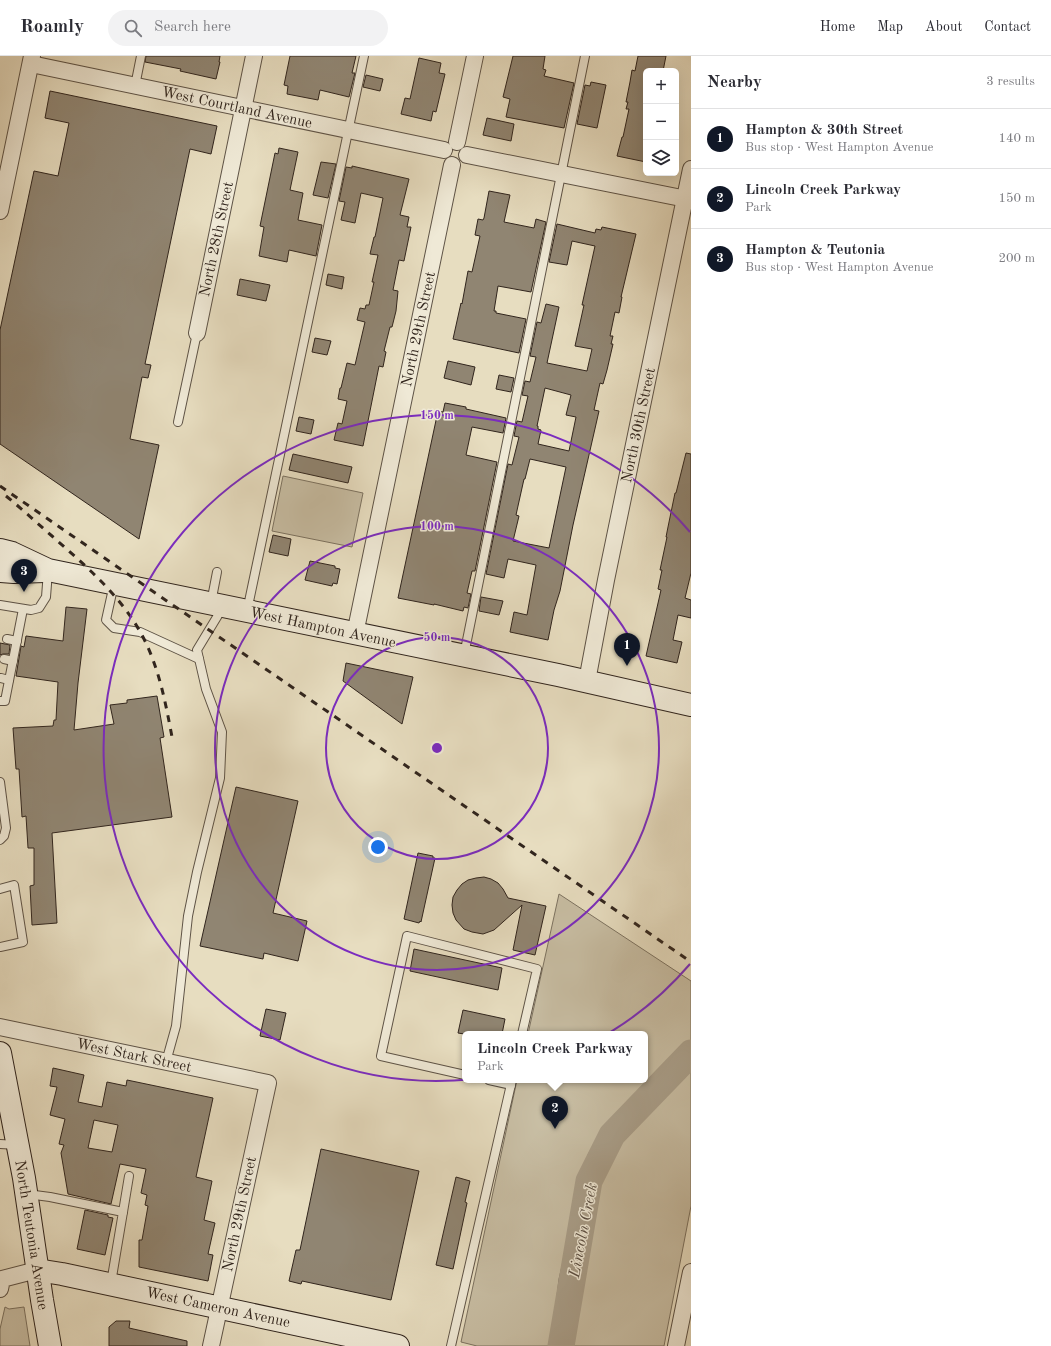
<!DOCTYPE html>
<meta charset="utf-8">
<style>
body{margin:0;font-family:"Old Standard TT",serif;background:#f2f2f3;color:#2b2b33}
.controls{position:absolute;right:12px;top:12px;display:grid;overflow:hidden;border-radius:6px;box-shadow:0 4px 16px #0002}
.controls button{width:36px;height:36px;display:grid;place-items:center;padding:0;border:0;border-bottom:1px solid #e1e1e2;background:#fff;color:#2b2b33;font:20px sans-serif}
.you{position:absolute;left:378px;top:791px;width:14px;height:14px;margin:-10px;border:3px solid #fff;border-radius:50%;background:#1a73e8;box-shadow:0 0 0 6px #1a73e833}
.badge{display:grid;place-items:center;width:26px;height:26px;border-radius:50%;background:#111827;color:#fff;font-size:13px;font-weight:700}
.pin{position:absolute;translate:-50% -33px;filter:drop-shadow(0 1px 2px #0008)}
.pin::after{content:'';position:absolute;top:21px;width:14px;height:12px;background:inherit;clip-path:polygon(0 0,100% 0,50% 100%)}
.popup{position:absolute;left:462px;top:975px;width:186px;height:52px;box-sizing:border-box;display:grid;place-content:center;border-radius:6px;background:#fff;filter:drop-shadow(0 1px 3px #0005);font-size:13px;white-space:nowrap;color:#7c7c81}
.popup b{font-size:15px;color:#2b2b33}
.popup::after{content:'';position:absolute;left:50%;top:100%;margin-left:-8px;border:8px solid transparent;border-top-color:#fff}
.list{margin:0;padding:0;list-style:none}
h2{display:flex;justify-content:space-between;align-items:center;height:52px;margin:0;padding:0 16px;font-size:17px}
h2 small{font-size:13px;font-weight:400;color:#7c7c81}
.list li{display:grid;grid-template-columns:26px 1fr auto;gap:12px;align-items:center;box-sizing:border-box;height:60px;padding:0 16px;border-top:1px solid #e1e1e2}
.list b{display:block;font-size:15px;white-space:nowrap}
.list p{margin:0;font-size:13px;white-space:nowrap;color:#7c7c81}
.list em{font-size:13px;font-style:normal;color:#7c7c81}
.icon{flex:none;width:22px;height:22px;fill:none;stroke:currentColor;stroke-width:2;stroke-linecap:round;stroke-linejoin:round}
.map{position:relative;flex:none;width:691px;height:1290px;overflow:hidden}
header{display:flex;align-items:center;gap:24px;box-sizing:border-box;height:56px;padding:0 20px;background:#fff;border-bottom:1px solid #e1e1e2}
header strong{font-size:19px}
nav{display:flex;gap:22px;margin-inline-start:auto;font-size:14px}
.search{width:280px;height:36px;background:#f2f2f3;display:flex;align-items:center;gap:10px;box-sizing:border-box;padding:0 14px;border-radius:22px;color:#7c7c81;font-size:15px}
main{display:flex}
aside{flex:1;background:#fff}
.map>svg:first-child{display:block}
.green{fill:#c8bea4;stroke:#7c7260}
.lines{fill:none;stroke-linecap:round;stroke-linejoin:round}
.river{stroke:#a99e89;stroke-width:27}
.building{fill:#908572;stroke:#31251d;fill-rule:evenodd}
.lane-casing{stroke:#5e5346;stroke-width:10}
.street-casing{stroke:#5e5346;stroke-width:18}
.secondary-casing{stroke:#31251d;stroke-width:24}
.lane{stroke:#efe9d6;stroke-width:8}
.street{stroke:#efe9d6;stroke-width:16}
.secondary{stroke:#efe9d6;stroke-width:22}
.rail{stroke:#31251d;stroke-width:3;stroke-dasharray:7 7;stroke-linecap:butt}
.ring{fill:none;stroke:#7b2cbf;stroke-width:2}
.labels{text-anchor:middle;stroke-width:3;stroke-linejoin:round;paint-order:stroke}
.street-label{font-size:15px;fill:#31251d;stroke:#efe9d6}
.water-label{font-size:16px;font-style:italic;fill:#5b4f43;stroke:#efe9d6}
.centre{fill:#7b2cbf;stroke:#efe9d6;stroke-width:2}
.ring-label{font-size:12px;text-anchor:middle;font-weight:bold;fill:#7b2cbf;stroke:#efe9d6;stroke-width:3;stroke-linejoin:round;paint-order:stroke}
</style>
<header>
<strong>Roamly</strong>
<div class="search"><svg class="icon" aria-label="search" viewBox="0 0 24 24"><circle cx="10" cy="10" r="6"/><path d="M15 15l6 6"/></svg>Search here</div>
<nav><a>Home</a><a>Map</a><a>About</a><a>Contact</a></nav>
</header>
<main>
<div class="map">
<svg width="691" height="1290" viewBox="0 0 691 1290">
<rect width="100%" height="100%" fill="#e7ddc0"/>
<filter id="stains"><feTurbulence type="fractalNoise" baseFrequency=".005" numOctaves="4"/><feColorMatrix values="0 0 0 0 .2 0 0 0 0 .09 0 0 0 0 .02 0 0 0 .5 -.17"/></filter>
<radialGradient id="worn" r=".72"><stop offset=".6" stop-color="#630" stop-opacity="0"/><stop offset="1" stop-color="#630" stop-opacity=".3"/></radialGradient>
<g class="green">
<path d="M283,420l80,17 -11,54 -80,-16z"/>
<path d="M559,838l132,87v59l-79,79 -16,21 -8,15 -29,124 -8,67h-74l-16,-4 56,-262h128v-46h-117z"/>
<path d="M691,1012v138l-27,140h-92l26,-158 29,-61 30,-30z"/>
<path d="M5,1251l4,2 15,-2 6,39h-30v-17z"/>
</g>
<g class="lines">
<path class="river" d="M561,1290l28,-165 23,-46 79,-82"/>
</g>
<g class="building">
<path d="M146,0h74l-1,6h1l-4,17 -36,-8 1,-2 -36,-7z"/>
<path d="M290,0h66l-4,17h3l-6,24 -29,-7 -2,10 -31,-6 1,-8 -4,-1z"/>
<path d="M513,0h32l-2,13 3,1 -2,6 30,7 -10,45 -58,-11 4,-18 -7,-2z"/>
<path d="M638,0h28l-3,15h-17v91l-29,-6 5,-19h1l6,-28h-3l2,-7h-2l4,-20 2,-12 3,1z"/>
<path d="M419,2l22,5 -2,10 6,1 -9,38 -3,-1 -2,10 -30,-7 4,-16 5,1z"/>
<path d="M366,19l17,4 -3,12 -17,-4z"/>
<path d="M591,26l15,3 -9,43 -20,-4 8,-39 5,1z"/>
<path d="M50,35l167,35 -6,28 -21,-5 -45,215 6,1 -3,13 -6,-1 -12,62 29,6 -20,94 -139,-95v-114l34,-159 24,5 11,-53 -24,-5z"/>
<path d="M487,62l27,6 -3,17 -28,-6z"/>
<path d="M279,92l19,4 -8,38 13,3 -5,27 24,5 -6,31 -27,-6 -2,12 -28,-6 5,-29 -4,-1 15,-73 3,1z"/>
<path d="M321,106l15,2 -8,34 -15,-3z"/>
<path d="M352,110l57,13 -9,36 9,2 -2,10h4l-7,34 -5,-1 -6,30 5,1 -2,20 -4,16h-2l-6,24 2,1 -3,15 -4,-1 -16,80 -29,-6 4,-17 4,1 5,-23 -9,-2 2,-11h1l6,-25 8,2 10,-43 -8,-2 3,-12 5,1 1,-4h3l5,-23h-2l6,-27 -8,-1 4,-17h1l8,-39 -22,-5 -6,30 -14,-3 4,-18 -6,-1 7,-34 6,1z"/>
<path d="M489,135l21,4 -6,27 30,6 2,-9 10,3 -15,70 -33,-6 -4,25h2v2l30,6 -7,34 -66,-14 8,-36 1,1 6,-33 4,1 8,-36 -5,-1 3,-16 5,1 1,-2z"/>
<path d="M557,168l38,9 1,-4 5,1 1,-3 34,7 -15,63h1l-3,16 -4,-1 -5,24h3l-2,8h2l-6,26 -4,14 -3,-1 -6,27 5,1 -26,114 -13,66 -6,19 -6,30 -38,-8 4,-20 13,3 9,-50 -28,-6 -4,19 -18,-4 22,-110 4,1 7,-28 -5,-1 3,-15 5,1 6,-26 -6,-1 3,-14 5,1 6,-25 -6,-1 7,-34 4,1 5,-19 13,3 -12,56 40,8 5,-22 -17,-3 9,-41h-2l13,-59 -23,-5 -5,24 -18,-3zM545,332l26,7 -5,20 10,2 -7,34 -31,-7 3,-14 -3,-1v-3h-1zM530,403l36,8 -17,81 -36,-7 6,-25 -3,-1 8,-36h1z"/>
<path d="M328,218l16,3 -2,12 -16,-4z"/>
<path d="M240,223l30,6 -4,16 -29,-6z"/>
<path d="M315,282l16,3 -4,14 -15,-3z"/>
<path d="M448,305l27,6 -4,18 -27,-7z"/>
<path d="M499,319l15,3 -3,14 -15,-3z"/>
<path d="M445,347l21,4v2l40,9 -3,15 -31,-6 -6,28 31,7 -22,109h-3l-5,22 4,1 -3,14 -4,-1 -1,4 -29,-7v1l-36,-7 40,-187 5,1z"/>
<path d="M299,361l15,3 -3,14 -15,-3z"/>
<path d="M686,397l5,1v119l-6,25 6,2v18l-13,-3 -5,25 9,2 -5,21 -31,-7 15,-66 -3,-1 4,-19h-2l7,-33h-1l2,-10 7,-34h1z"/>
<path d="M293,398l59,13 -4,16 -59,-13z"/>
<path d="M273,479l18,4 -3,17 -19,-4z"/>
<path d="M310,505l25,5v2l5,1 -3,15 -4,-1 -1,3 -27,-6z"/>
<path d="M481,541l22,4 -4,14 -20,-4z"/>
<path d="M66,551l21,2 -9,74 -4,47 40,-6 -4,-19 17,-2v-3l30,-4 7,41 -4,1 12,79 -120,16 5,90 -25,2 -2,-39 4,-1v-37h-6l-2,-32 -4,1 -3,-48h-3l-3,-41 40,-2 1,-6h2l2,-38 -42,-6 5,-30 3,1 2,-11 37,5z"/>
<path d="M0,587l10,2 -1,9h-6l-3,1z"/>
<path d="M346,607l67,14 -11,47 -59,-43z"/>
<path d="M236,731l62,14 -25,112 34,8 -9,40 -34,-8 -1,6 -63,-13z"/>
<path d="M418,797l15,3v2h2l-14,64 -1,-1 -1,2 -15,-4z"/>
<path d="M484,821l7,2 7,4 5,6 5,9 38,8 -11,49 -22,-5 9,-45 -28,25 -11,4 -11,-2 -8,-3 -8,-9 -3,-7 -1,-8 1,-8 4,-7 5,-6 6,-4 8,-2z"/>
<path d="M414,893l88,19 -4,22 -88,-19z"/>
<path d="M266,953l20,4 -6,27 -20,-4z"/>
<path d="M463,954l42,9 -3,15h-38l-6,-1z"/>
<path d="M53,1012l31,7 -6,27 24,5 5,-25 19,4 1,-6 86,18 -17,79 16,4 -8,39 11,3 -7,31 5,1 -5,26 -69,-14v-27h3l6,-34 -3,-1 2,-10 -6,-2 5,-24 -26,-5 -9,40 -43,-10 -7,-41 3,-8 -5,-1 6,-25 -15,-4 7,-28 -7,-1zM94,1064l24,5 -6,27 -24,-4z"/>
<path d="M321,1093l98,22 -28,129 -89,-19 -1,3 -12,-3 7,-31h4z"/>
<path d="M456,1121l14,4 -5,21 2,1 -14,66 -17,-4z"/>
<path d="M85,1154l23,5v2l5,1 -8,37 -28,-6z"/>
<path d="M116,1265h14l-1,7 58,13v5h-78v-19z"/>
</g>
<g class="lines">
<defs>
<g id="lane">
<path d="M135,30l6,-30"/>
<path d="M178,366l19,-89"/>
<path d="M114,528l-8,36 8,8 26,4 59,27"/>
<path d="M211,547l6,-31"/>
<path d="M0,549l31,5 8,-2 7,-11 2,-26"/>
<path d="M247,555l117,-555"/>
<path d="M7,583l10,2"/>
<path d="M464,599l121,-599"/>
<path d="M4,603l9,2"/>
<path d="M1,622l8,2"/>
<path d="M0,645h5l18,-92"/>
<path d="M0,726l6,46 -2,8 -4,4"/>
<path d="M0,833l14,-4 9,57 -23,5"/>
<path d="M166,1006l10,-36 12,-110 9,-44 23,-94 2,-46 -16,-43 -9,-39 26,-43"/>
<path d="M465,1019l-84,-19 26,-120 130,33 -15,65"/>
<path d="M489,1024l22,5"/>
<path d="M0,1088l17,1"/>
<path d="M27,1138l23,3 73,15 -12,71"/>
<path d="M123,1156l6,-36"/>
<path d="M451,1290l61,-266"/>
</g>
<g id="street">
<path d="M31,8l413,86"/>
<path d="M457,86l18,-86"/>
<path d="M467,99l224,45"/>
<path d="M0,155l32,-155"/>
<path d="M197,277l57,-277"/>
<path d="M355,578l97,-469"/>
<path d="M587,625l19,-101 85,-411"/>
<path d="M0,971l268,56 -57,263"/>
<path d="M0,1233l2,-10 35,-9"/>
<path d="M676,1290l15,-74"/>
</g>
<g id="secondary">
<path d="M0,494l12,3 36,17 510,105 133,30"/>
<path d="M0,515l14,1 31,-1"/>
<path d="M0,997l24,125 18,122 8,46"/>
<path d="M37,1214l25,4 336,72"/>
</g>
</defs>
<use href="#lane" class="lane-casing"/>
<use href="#street" class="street-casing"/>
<use href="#secondary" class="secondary-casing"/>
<use href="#lane" class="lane"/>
<use href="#street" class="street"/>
<use href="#secondary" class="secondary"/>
<g class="rail">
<path d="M0,430l691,476"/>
<path d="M6,440c16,13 31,27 46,40 36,32 73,63 94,107 14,30 20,62 26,94"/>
</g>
</g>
<g class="ring">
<circle cx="437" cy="692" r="111"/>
<circle cx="437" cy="692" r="222"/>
<path d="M690 908A333 333 0 1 1 690 476"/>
</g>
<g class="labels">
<g class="street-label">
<text transform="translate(237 51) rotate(12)" y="5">West Courtland Avenue</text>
<text transform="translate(216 183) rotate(-78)" y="5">North 28th Street</text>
<text transform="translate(418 273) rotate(-78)" y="5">North 29th Street</text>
<text transform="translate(638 369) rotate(-78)" y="5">North 30th Street</text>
<text transform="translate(323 571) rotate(12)" y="5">West Hampton Avenue</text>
<text transform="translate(134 999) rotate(12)" y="5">West Stark Street</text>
<text transform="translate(239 1158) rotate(-78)" y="5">North 29th Street</text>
<text transform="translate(32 1179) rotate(81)" y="5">North Teutonia Avenue</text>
<text transform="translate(218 1251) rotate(12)" y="5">West Cameron Avenue</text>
</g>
<g class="water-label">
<text transform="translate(582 1174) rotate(-79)" y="6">Lincoln Creek</text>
</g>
</g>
<circle cx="437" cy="692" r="6" class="centre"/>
<g class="ring-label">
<text x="437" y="363">150 m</text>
<text x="437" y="474">100 m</text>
<text x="437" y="585">50 m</text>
</g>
<rect width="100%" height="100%" filter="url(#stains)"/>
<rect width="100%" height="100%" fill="url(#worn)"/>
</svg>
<div class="controls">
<button>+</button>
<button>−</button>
<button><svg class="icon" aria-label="layers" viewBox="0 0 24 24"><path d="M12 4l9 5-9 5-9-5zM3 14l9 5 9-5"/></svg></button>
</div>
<div class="you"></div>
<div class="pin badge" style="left:627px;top:610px">1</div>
<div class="pin badge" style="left:555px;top:1073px">2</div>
<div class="popup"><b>Lincoln Creek Parkway</b>Park</div>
<div class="pin badge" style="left:24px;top:536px">3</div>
</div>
<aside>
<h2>Nearby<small>3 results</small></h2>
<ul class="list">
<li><span class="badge">1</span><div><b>Hampton &amp; 30th Street</b><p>Bus stop · West Hampton Avenue</p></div><em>140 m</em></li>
<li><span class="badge">2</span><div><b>Lincoln Creek Parkway</b><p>Park</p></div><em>150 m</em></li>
<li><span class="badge">3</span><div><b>Hampton &amp; Teutonia</b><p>Bus stop · West Hampton Avenue</p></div><em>200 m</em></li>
</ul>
</aside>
</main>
